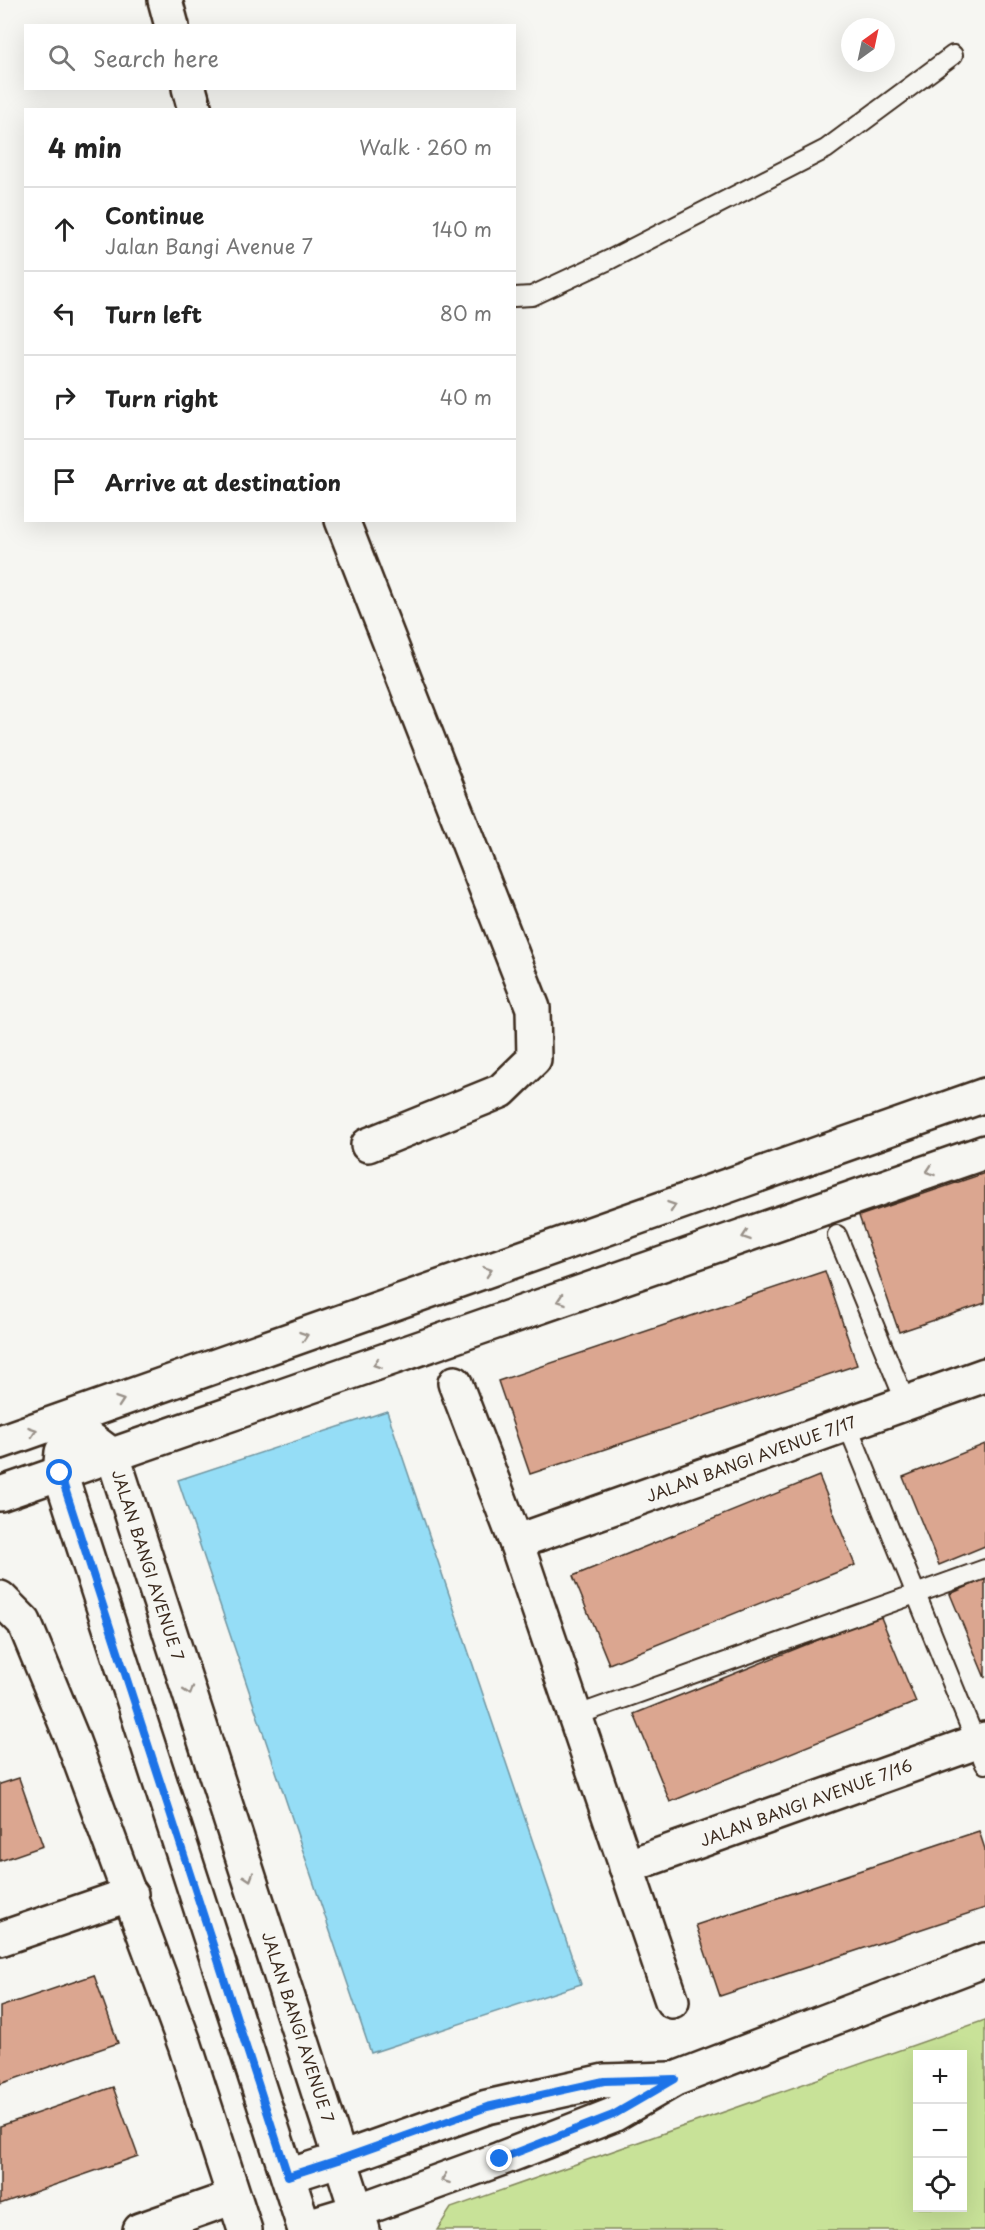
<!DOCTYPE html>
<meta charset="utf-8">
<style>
body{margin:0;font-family:"Playpen Sans",sans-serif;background:#f6f6f6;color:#222}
.controls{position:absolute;right:18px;bottom:18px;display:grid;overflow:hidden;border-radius:0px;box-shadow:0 6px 24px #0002}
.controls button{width:54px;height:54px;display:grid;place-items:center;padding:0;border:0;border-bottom:2px solid #e0e0e0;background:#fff;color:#222;font:30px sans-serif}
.compass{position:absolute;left:841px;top:18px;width:54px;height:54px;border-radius:50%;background:#fff;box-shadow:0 6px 24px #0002;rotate:33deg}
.stop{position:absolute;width:18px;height:18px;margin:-14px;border:4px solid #1a73e8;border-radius:50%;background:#fff}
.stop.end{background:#1a73e8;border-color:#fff;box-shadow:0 2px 6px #0008}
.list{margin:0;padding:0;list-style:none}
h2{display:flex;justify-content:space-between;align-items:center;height:78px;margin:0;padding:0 24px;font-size:26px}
h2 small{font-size:20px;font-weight:400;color:#767676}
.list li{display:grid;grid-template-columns:39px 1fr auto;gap:18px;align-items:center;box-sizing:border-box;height:84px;padding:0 24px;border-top:2px solid #e0e0e0}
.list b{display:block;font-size:22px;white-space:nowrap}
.list p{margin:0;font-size:20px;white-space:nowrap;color:#767676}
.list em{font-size:20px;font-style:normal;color:#767676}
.icon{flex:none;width:33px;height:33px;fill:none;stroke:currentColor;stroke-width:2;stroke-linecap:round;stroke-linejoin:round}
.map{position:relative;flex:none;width:985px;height:2230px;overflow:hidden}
.search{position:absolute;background:#fff;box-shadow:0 6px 24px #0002;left:24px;top:24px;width:492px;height:66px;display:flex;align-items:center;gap:15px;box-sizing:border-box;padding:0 21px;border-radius:0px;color:#767676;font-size:22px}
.panel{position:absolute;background:#fff;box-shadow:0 6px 24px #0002;left:24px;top:108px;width:492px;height:414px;border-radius:0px}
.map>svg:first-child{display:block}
.green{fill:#c8e298;stroke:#82865b;stroke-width:1.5;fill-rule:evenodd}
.water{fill:#95ddf6;stroke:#7195a0;stroke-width:1.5}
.building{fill:#dba690;stroke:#3b2a1e;stroke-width:1.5}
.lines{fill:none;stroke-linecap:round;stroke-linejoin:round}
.service-casing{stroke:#3b2a1e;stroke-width:22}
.minor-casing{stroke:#3b2a1e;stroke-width:38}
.tertiary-casing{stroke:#3b2a1e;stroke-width:38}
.service{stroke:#f6f6f2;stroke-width:18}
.minor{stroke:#f6f6f2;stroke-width:33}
.tertiary{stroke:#f6f6f2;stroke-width:33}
.oneway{stroke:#989088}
.route{stroke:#1a73e8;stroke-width:8}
.labels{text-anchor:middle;stroke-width:4.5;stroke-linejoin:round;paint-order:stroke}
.street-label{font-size:16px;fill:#3b2a1e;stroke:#f6f6f2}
</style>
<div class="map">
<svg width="985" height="2230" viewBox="0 0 985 2230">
<rect width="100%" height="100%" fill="#f6f6f2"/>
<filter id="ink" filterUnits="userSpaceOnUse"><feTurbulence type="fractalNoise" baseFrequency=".0167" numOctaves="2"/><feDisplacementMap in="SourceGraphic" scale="12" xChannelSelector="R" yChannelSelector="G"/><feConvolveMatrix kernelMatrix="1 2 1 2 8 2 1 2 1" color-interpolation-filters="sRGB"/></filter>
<g filter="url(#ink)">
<path class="green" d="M985,2020v210h-548l14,-22zM918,2054h44v154h-44z"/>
<path class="water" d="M387,1411l194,573 -210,69 -193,-573z"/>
<g class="building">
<path d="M985,1173v130l-86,29 -40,-116z"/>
<path d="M825,1271l32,94 -327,109 -32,-93z"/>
<path d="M985,1444v102l-46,19 -36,-88z"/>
<path d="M819,1476l36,89 -246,99 -36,-88z"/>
<path d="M985,1579v99l-35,-84z"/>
<path d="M880,1615l36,87 -246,100 -36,-88z"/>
<path d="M19,1778l24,68 -43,15v-77z"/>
<path d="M979,1831l6,18v59l-265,88 -24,-71z"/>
<path d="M94,1975l24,68 -118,41v-77z"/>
<path d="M113,2087l25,69 -138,48v-78z"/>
</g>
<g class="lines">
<defs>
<g id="service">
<path d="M514,297l18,-1 79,-37 215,-110 127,-94"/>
<path d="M837,1235l69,168"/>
<path d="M847,1424l138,340"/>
<path d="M575,1716l410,-147"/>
</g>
<g id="minor">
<path d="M165,0l7,26"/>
<path d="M189,88l6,22"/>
<path d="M342,520l191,488 1,51 -33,32 -133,54"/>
<path d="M455,1383l61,159 156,459"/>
<path d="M516,1542l469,-167"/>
<path d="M0,1598l24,24 47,114 114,309 60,185"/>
<path d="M626,1867l359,-128"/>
<path d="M0,1939l131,-45"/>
<path d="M288,2176l53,-17 146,-52 117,-26 66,-2"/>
<path d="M304,2227l53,-16 143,-52 113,-44 62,-36 310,-119"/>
<path d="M140,2230l94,-33"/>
</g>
<g id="tertiary">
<path d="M65,1420l48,36 250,774"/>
<path d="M0,1442l985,-347"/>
<path d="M62,1452l-2,21 245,757"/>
<path d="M0,1494l985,-342"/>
</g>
</defs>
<use href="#service" class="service-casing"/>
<use href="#minor" class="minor-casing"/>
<use href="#tertiary" class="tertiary-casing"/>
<use href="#service" class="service"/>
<use href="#minor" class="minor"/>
<use href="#tertiary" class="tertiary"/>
</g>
<defs><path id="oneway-chevron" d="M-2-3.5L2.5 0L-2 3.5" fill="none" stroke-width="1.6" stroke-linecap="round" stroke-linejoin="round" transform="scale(1.5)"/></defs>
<g class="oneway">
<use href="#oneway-chevron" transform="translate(930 1171) rotate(161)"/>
<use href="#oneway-chevron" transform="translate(672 1206) rotate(-19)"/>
<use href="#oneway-chevron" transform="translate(746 1236) rotate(161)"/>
<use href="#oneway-chevron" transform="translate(488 1271) rotate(-19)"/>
<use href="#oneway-chevron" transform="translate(561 1300) rotate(161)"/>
<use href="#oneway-chevron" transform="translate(304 1336) rotate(-19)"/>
<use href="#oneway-chevron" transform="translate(377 1364) rotate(161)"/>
<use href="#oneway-chevron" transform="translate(120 1401) rotate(-19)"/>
<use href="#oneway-chevron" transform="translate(33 1431) rotate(-19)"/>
<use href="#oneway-chevron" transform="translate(189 1691) rotate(72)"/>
<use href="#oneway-chevron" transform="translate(249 1877) rotate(72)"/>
<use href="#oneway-chevron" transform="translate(445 2179) rotate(160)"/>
</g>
</g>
<g class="lines" filter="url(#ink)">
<path class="route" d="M60,1473l228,703 53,-17 146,-52 117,-26 71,-2 -62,36 -113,44"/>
</g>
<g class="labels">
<g class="street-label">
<text transform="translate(751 1459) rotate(-20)" y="6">JALAN BANGI AVENUE 7/17</text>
<text transform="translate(148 1565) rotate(72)" y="6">JALAN BANGI AVENUE 7</text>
<text transform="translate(806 1803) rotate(-20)" y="6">JALAN BANGI AVENUE 7/16</text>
<text transform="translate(298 2027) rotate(72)" y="6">JALAN BANGI AVENUE 7</text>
</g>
</g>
</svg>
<div class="controls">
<button>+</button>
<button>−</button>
<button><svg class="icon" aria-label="locate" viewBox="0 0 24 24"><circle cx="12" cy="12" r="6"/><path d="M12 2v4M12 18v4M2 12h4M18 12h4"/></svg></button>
</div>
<svg class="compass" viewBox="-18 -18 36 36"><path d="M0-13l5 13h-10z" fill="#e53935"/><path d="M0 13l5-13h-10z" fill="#767676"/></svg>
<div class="stop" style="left:60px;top:1473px"></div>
<div class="stop end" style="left:500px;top:2159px"></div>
<div class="search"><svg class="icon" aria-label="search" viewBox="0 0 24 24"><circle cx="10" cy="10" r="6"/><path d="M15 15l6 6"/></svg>Search here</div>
<section class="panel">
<h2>4 min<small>Walk · 260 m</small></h2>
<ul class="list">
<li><svg class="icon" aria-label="ahead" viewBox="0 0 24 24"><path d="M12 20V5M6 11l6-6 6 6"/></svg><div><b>Continue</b><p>Jalan Bangi Avenue 7</p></div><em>140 m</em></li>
<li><svg class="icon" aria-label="left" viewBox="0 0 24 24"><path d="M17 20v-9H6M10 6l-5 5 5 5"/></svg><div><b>Turn left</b></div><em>80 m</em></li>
<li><svg class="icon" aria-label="right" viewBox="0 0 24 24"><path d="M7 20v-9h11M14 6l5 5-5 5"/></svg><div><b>Turn right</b></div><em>40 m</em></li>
<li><svg class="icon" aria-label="arrive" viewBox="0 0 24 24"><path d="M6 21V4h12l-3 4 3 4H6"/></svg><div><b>Arrive at destination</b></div></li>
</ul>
</section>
</div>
